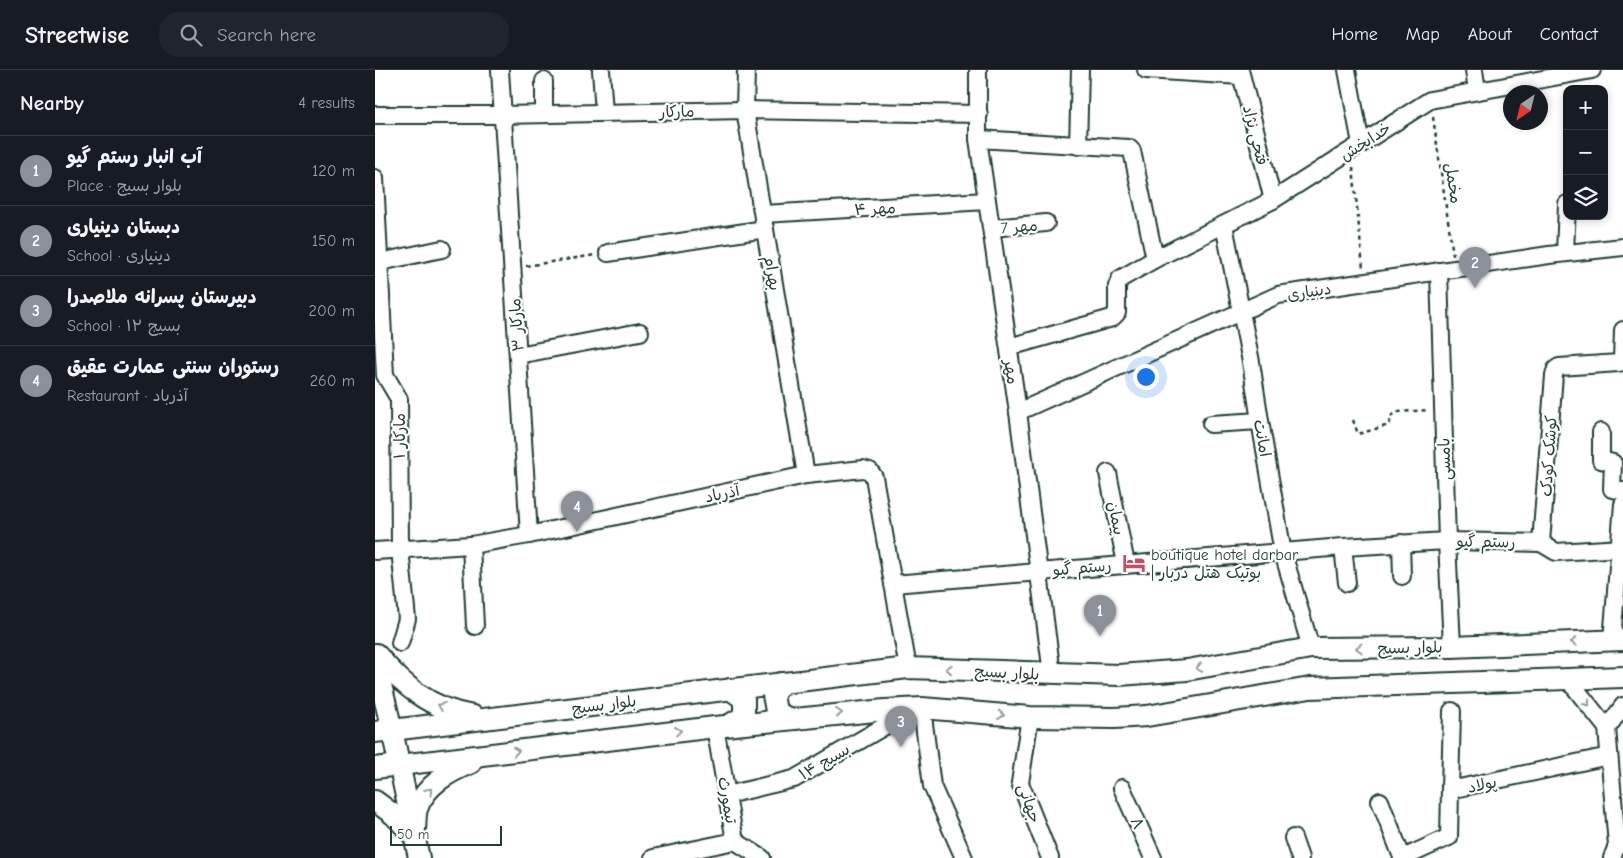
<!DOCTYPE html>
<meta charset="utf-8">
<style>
body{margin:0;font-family:"Comic Neue","Playpen Sans Arabic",sans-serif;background:#20242c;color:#f1f3f6}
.controls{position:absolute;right:15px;top:15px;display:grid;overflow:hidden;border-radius:10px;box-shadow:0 2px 8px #0003}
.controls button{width:45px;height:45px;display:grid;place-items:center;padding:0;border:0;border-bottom:1px solid #363941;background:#171b24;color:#f1f3f6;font:25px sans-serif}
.compass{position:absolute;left:1128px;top:15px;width:45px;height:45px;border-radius:50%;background:#171b24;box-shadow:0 2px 8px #0003;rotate:215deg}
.scale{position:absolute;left:15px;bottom:12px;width:112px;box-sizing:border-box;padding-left:5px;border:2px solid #1f3d34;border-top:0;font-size:14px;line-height:18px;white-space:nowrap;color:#1f3d34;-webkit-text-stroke:4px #fff;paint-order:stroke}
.you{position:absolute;left:770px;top:306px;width:18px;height:18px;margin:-12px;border:4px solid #fff;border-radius:50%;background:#1a73e8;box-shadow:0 0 0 8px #1a73e833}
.badge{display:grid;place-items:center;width:32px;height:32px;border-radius:50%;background:#8c9099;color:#fff;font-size:16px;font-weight:700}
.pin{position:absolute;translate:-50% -41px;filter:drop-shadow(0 1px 2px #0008)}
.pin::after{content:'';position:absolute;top:26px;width:18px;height:15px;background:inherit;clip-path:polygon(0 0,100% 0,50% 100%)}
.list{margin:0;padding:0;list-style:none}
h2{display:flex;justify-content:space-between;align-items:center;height:65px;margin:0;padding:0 20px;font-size:21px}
h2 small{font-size:16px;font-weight:400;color:#9ea1a6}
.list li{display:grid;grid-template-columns:32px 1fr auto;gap:15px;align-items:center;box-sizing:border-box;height:70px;padding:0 20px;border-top:1px solid #363941}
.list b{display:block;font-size:19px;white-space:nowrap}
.list p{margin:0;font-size:16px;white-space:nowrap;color:#9ea1a6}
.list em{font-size:16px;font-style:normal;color:#9ea1a6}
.icon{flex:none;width:28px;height:28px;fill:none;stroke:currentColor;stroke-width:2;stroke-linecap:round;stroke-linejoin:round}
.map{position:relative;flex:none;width:1248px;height:788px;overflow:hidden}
header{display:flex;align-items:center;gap:30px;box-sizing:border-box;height:70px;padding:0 25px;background:#171b24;border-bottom:1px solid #363941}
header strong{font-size:24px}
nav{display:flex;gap:28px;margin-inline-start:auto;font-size:18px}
.search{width:350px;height:45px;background:#20242c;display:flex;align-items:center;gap:12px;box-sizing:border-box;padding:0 18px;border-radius:20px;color:#9ea1a6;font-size:19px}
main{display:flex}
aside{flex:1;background:#171b24}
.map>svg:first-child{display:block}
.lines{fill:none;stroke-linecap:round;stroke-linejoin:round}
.minor-casing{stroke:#1f3d34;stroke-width:20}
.major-casing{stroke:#1f3d34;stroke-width:24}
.path{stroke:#1f3d34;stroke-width:2.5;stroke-dasharray:4 4;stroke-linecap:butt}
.minor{stroke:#fff;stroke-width:16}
.major{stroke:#fff;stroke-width:20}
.oneway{stroke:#8f9e9a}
.labels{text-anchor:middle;stroke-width:4.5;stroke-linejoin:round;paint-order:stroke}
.street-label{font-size:16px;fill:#1f3d34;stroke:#fff}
.poi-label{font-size:16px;fill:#1f3d34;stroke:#fff;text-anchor:start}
</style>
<header>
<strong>Streetwise</strong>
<div class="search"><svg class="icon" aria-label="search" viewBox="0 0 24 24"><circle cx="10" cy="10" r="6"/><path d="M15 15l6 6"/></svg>Search here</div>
<nav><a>Home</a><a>Map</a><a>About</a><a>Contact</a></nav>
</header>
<main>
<aside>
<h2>Nearby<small>4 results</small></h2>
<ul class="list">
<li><span class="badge">1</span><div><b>آب انبار رستم گیو</b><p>Place · بلوار بسیج</p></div><em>120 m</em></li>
<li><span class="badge">2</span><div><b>دبستان دینیاری</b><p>School · دینیاری</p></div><em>150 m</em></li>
<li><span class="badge">3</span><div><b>دبیرستان پسرانه ملاصدرا</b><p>School · بسیج ۱۲</p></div><em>200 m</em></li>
<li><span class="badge">4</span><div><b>رستوران سنتی عمارت عقیق</b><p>Restaurant · آذرباد</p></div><em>260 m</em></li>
</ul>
</aside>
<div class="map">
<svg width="1248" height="788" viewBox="0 0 1248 788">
<rect width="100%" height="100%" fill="#fff"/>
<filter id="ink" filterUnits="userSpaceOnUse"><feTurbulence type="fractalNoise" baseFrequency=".02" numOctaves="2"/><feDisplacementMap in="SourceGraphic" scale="10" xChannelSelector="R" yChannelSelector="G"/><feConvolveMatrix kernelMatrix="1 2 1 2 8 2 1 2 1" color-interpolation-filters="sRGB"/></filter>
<g filter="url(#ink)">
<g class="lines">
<defs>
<g id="minor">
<path d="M125,0l29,465"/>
<path d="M226,0l3,43"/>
<path d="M371,0l-1,40 61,365"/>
<path d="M603,0v69l40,273 34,262"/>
<path d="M771,0l95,6"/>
<path d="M865,0l33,130"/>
<path d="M972,0l14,74"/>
<path d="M1099,0l3,21"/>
<path d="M169,11v33"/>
<path d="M0,45h127l243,-5 234,4"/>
<path d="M603,69l151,9 3,3 23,108"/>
<path d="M703,76l2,-76"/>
<path d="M0,108l10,197 14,24 1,150 7,70 -7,24"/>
<path d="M388,144l224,-13"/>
<path d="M849,155l27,137 9,59 23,132 28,95"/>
<path d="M617,158l54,-5"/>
<path d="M233,183l157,-24"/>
<path d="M1190,183l2,-49"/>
<path d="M5,192l62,-13"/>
<path d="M1064,201l8,270 5,106"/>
<path d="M634,277l103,-29 5,-5v-27l3,-7 35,-20 118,-59 157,-100 162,-30"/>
<path d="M143,285l122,-23"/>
<path d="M643,342l260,-117 271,-40 74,-8"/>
<path d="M836,354l49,-3"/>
<path d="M1226,362v28l12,3 -1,26 11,2"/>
<path d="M733,403l18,91"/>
<path d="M1026,473l1,33"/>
<path d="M1166,473l13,-168 2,-6 3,-2 60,-4 3,-3 1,-30"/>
<path d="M1166,473l15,9 67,-4"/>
<path d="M96,475l4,81"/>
<path d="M968,477l4,36"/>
<path d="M0,481l96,-6 58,-10 277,-60 57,-6 7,2 4,6 34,191"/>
<path d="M518,514l450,-37 104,-6 94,2"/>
<path d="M1237,571l11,-137"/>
<path d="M1192,608l40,50 10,117 -5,13"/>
<path d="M547,638l10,78 32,72"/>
<path d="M655,647l-10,66 30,75"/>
<path d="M340,657l20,114 27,17"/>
<path d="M1232,658l16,-22"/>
<path d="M747,718l31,70"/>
<path d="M1075,720l2,-79"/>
<path d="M352,725l67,-16 120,-70"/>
<path d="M1005,731l22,56"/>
<path d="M918,768l7,20"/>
<path d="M278,788l82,-17"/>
<path d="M1028,788l46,-21 1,-47 159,-34"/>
</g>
<g id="major">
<path d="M1,584c27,32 54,55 97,62"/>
<path d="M0,590l17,70 27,128"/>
<path d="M407,613l-9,12 3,16 13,8"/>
<path d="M354,655l15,-9v-17l-14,-10"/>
<path d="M0,662l533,-64 211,7 68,-5 124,-22 141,-1 171,-7"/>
<path d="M0,698l340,-41 170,-17 37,-2 108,9 85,1 32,-2 163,-28 313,-11"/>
<path d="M0,731l19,14 20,21"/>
<path d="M40,759c1,-6 0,-14 2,-20 8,-24 32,-37 54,-46"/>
</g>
</defs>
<use href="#minor" class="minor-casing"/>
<use href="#major" class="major-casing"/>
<g class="path">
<path d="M1058,47l20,138"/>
<path d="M978,97l10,101"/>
<path d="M151,196l69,-11"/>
<path d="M978,350l5,14 31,-9 3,-10 5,-3 32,-2"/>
</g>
<use href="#minor" class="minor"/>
<use href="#major" class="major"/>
</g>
<defs><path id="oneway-chevron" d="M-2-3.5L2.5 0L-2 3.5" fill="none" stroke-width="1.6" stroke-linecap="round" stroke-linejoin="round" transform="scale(1.25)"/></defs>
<g class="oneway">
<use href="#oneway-chevron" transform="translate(1199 572) rotate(178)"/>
<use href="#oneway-chevron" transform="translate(984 578) rotate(179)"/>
<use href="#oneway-chevron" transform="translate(824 598) rotate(170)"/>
<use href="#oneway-chevron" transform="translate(574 599) rotate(-177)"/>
<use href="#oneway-chevron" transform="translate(1212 633) rotate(52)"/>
<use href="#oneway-chevron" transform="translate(66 636) rotate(-158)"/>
<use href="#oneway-chevron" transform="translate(464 643) rotate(-5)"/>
<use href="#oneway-chevron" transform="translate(626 645) rotate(5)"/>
<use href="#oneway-chevron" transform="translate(303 661) rotate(-7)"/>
<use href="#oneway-chevron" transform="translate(141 681) rotate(-8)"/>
<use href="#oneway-chevron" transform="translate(54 721) rotate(-49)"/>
</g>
</g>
<defs>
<symbol id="hotel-bare" viewBox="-9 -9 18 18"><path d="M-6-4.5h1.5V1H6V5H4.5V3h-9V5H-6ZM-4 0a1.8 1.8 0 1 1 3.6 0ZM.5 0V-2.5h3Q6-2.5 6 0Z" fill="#d1495b" stroke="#fff" stroke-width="2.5" paint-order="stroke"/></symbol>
</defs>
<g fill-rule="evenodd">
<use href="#hotel-bare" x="743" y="477" width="32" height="32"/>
</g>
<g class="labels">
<g class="street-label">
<text transform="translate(302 41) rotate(-1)" y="6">مارکار</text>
<text transform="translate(881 65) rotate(76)" y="6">فتحی نژاد</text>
<text transform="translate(990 71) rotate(-33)" y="6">خدابخش</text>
<text transform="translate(1079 113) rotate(82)" y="6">مخمل</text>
<text transform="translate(500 138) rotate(-3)" y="6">مهر ۴</text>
<text transform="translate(644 156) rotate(-5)" y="6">مهر 7</text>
<text transform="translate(398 203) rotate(80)" y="6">بهرام</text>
<text transform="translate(934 221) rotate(-9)" y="6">دینیاری</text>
<text transform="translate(141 255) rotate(-94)" y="6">مارکار ۳</text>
<text transform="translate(637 302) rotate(82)" y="6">مهر</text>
<text transform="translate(24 366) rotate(-90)" y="6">مارکار ۱</text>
<text transform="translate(888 368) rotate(80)" y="6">امانت</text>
<text transform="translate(1173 386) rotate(-86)" y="6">کوشک کودک</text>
<text transform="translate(1069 389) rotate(-92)" y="6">بامسی</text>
<text transform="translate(347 423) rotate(-12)" y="6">آذرباد</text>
<text transform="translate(742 448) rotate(79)" y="6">پیمان</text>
<text transform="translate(1111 471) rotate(1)" y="6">رستم گیو</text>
<text transform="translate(707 497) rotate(-5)" y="6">رستم گیو</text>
<text transform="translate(1035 577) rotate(-1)" y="6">بلوار بسیج</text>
<text transform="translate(632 602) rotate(3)" y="6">بلوار بسیج</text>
<text transform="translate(229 634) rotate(-7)" y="6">بلوار بسیج</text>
<text transform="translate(449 691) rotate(-30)" y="6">بسیج ۱۴</text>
<text transform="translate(1107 714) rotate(-12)" y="6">پولاد</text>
<text transform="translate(353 730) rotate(80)" y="6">تیمورث</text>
<text transform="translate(655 733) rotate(71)" y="6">جهانی</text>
<text transform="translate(763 753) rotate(66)" y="6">۸</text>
</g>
<g class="poi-label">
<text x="776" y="490">boutique hotel darbar<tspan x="776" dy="18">| بوتیک هتل دربار</tspan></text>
</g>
</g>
</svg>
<div class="controls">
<button>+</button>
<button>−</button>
<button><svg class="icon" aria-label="layers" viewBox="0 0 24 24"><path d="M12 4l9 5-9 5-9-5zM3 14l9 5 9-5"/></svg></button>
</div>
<svg class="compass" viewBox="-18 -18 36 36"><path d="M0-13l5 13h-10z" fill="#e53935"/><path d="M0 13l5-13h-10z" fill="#9ea1a6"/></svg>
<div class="scale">50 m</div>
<div class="you"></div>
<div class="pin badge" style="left:725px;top:566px">1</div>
<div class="pin badge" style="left:1100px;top:218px">2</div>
<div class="pin badge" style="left:526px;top:677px">3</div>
<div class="pin badge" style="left:202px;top:462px">4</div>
</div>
</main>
